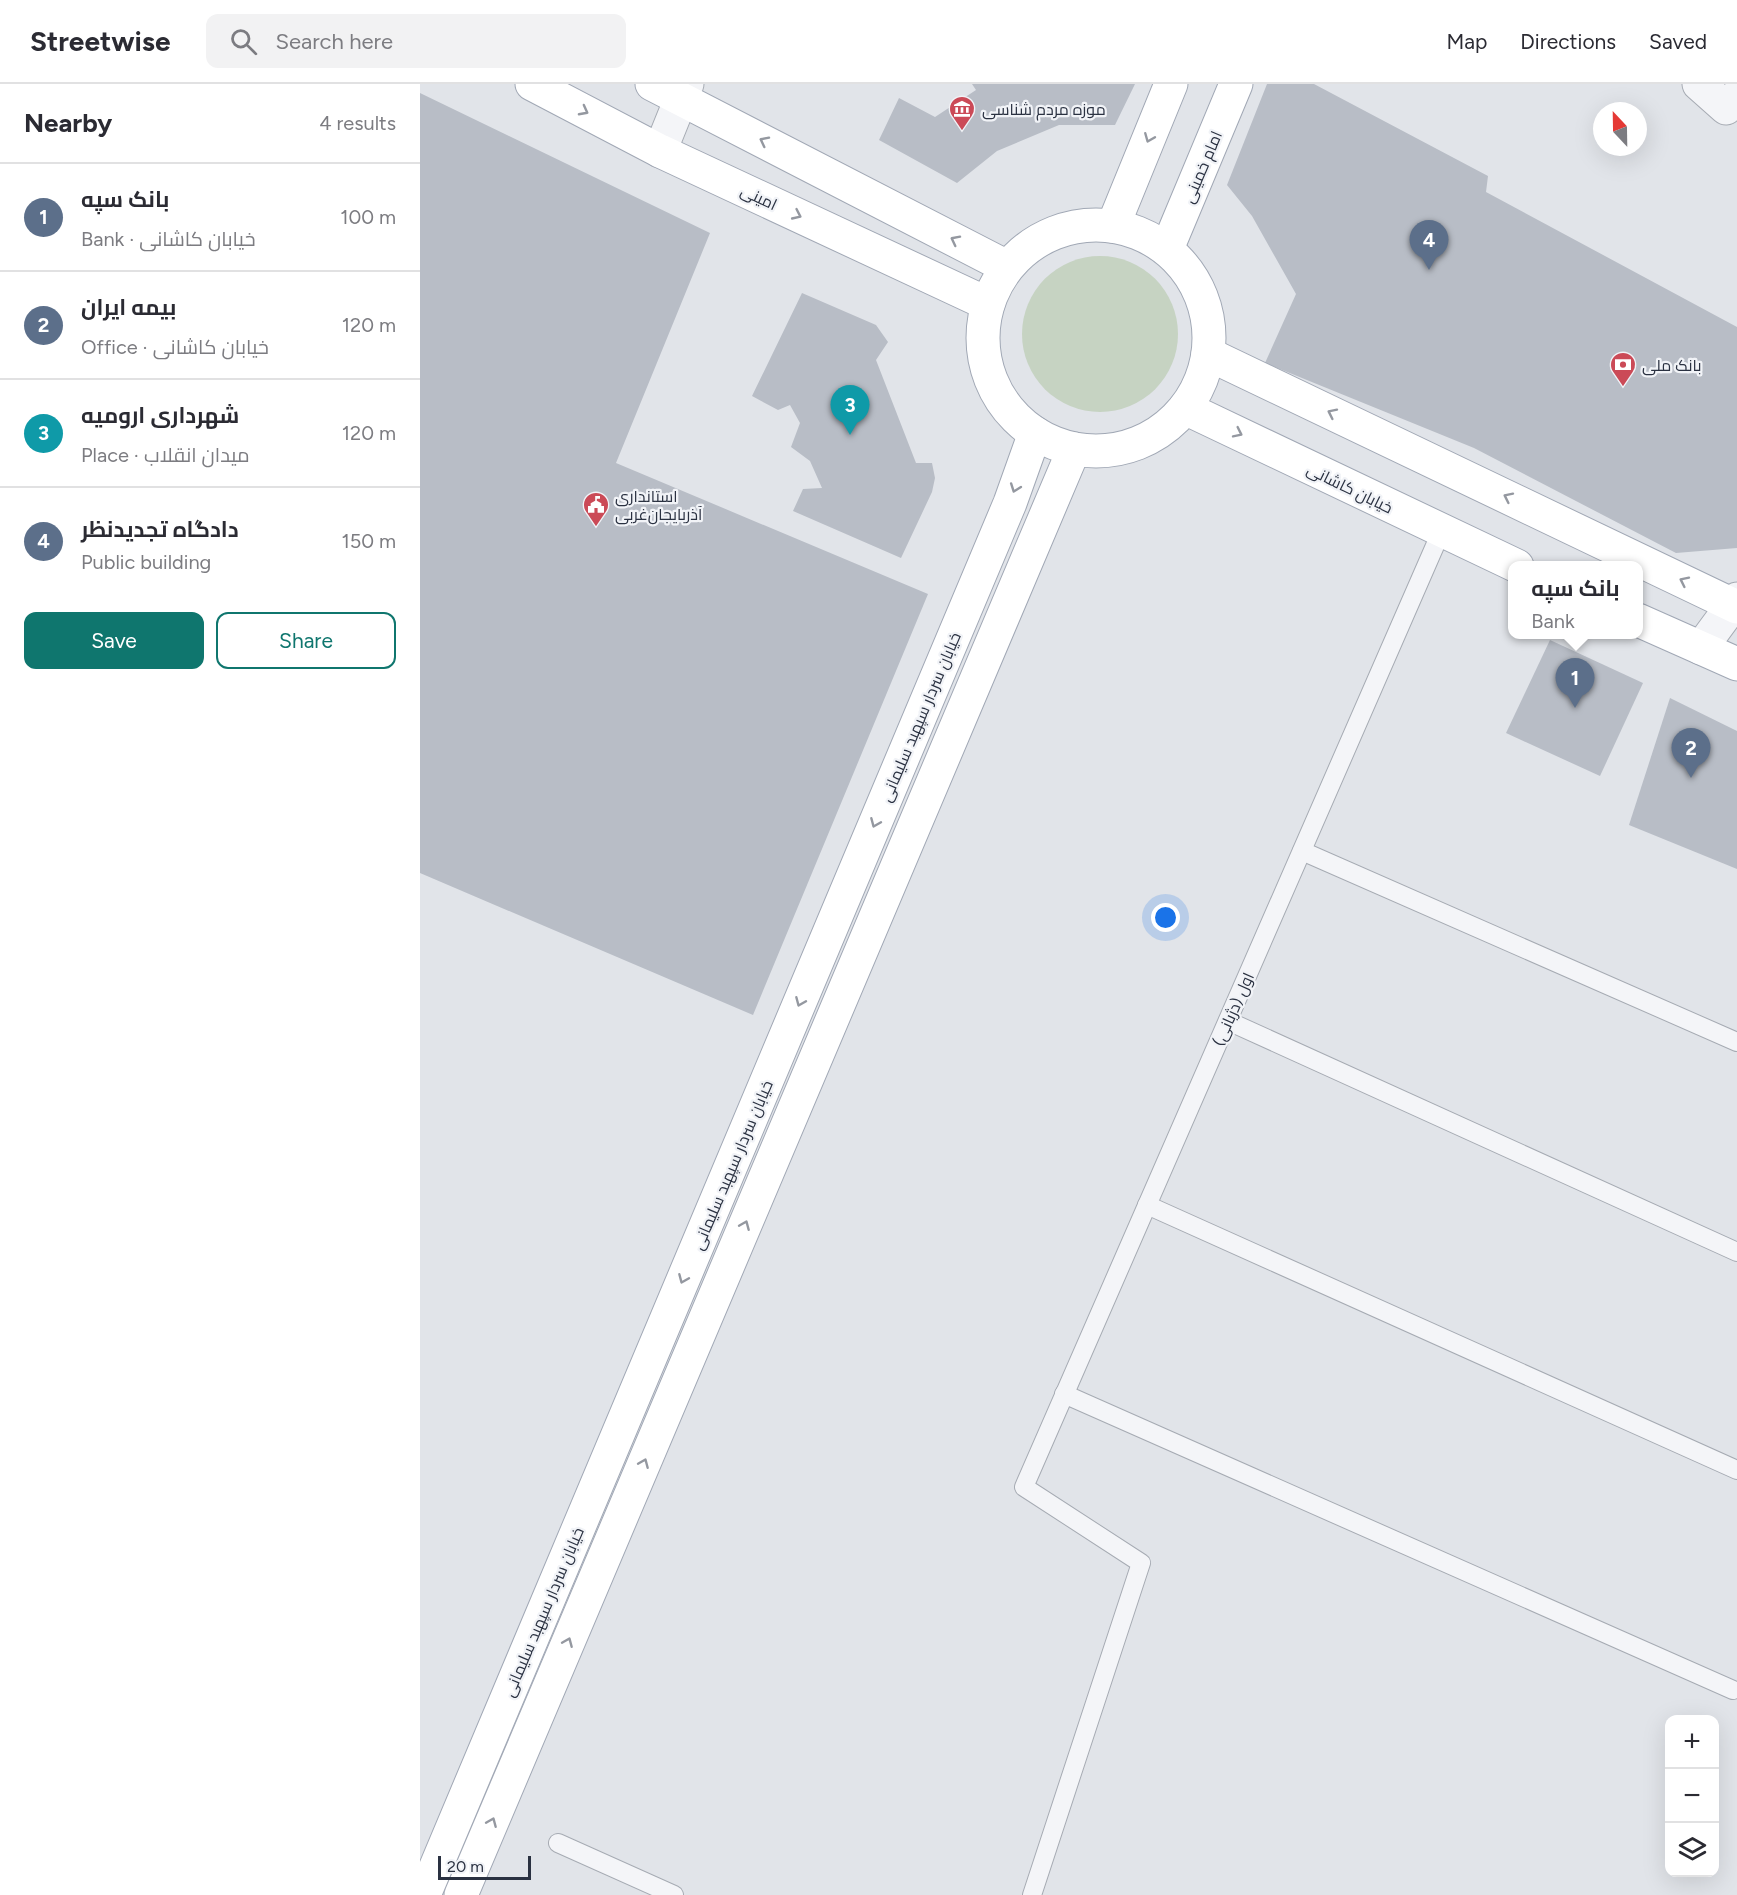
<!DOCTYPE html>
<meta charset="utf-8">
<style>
body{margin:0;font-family:Figtree,Cairo,sans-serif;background:#f2f2f3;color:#2b2b33}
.controls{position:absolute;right:18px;bottom:18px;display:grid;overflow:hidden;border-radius:12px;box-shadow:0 6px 24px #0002}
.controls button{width:54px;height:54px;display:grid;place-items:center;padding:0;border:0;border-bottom:2px solid #e1e1e2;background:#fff;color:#2b2b33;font:30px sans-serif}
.compass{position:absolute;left:1173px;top:18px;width:54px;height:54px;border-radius:50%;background:#fff;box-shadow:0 6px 24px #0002;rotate:338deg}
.scale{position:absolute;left:18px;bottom:15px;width:93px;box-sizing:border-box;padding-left:6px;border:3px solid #2a3141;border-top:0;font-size:16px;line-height:21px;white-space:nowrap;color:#2a3141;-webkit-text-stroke:4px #f1f3f7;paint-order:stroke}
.you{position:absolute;left:746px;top:834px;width:21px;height:21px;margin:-15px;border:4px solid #fff;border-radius:50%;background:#1a73e8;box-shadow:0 0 0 9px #1a73e833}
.badge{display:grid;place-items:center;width:39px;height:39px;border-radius:50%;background:#0f766e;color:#fff;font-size:20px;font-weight:700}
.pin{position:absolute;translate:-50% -50px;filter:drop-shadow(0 2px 3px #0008)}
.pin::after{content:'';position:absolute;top:32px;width:21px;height:18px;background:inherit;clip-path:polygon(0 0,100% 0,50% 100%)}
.popup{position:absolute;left:1088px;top:477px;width:135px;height:78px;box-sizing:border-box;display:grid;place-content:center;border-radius:12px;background:#fff;filter:drop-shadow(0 2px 4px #0005);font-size:20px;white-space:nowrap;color:#7c7c81}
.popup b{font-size:22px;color:#2b2b33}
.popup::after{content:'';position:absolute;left:50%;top:100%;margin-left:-12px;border:12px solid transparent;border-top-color:#fff}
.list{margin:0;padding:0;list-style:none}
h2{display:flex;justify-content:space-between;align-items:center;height:78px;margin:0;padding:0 24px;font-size:26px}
h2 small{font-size:20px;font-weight:400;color:#7c7c81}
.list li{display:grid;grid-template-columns:39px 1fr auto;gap:18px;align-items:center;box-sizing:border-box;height:108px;padding:0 24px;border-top:2px solid #e1e1e2}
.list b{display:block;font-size:22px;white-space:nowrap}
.list p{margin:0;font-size:20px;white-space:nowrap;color:#7c7c81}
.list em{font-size:20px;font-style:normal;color:#7c7c81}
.actions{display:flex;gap:12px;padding:18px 24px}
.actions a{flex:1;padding:14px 0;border:2px solid #0f766e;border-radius:12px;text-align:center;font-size:21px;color:#0f766e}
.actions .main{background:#0f766e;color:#fff}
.icon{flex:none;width:33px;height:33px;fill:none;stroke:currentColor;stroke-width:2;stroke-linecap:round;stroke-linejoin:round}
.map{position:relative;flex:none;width:1317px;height:1811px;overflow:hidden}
header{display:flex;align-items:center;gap:36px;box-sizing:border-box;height:84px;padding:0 30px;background:#fff;border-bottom:2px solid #e1e1e2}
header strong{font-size:28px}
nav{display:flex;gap:33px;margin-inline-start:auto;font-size:21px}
.search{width:420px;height:54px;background:#f2f2f3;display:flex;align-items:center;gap:15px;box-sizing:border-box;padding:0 21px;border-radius:12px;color:#7c7c81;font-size:22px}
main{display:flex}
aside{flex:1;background:#fff}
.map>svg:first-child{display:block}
.green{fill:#c6d3c2}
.building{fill:#b8bdc6}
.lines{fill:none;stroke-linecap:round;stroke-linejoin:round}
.service-casing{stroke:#a6abb3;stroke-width:20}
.minor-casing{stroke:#a6abb3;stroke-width:35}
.tertiary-casing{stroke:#a6abb3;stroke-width:35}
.primary-casing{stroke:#a1a8b5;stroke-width:35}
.service{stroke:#f4f5f8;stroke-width:18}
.minor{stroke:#f4f5f8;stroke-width:33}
.tertiary{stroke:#f4f5f8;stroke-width:33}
.primary{stroke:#fff;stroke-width:33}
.oneway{stroke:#9498a0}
.labels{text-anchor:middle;stroke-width:4.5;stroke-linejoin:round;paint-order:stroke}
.poi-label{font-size:16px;fill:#2a3141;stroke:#f1f3f7;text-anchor:start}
.street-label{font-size:16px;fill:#2a3141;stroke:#f1f3f7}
</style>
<header>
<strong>Streetwise</strong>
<div class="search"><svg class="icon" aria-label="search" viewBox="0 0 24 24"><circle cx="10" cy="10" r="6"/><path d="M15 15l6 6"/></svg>Search here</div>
<nav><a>Map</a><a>Directions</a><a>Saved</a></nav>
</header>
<main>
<aside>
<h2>Nearby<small>4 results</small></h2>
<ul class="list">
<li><span class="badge" style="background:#5c6f8a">1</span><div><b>بانک سپه</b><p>Bank · خیابان کاشانی</p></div><em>100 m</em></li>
<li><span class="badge" style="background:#5c6f8a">2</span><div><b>بیمه ایران</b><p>Office · خیابان کاشانی</p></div><em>120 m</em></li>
<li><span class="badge" style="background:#0f9aa8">3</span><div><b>شهرداری ارومیه</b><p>Place · میدان انقلاب</p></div><em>120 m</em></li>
<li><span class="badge" style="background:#5c6f8a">4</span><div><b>دادگاه تجدیدنظر</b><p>Public building</p></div><em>150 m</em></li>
</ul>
<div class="actions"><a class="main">Save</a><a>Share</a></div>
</aside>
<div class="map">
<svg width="1317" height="1811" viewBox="0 0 1317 1811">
<rect width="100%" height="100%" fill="#e1e4e9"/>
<circle class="green" cx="680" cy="250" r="78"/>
<g class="building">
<path d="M552,0h163l-20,41h-56l-62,26 -40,32 -78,-43 20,-42 36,19 41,-27z"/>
<path d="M847,0h47l174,92 -2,16 251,135v221l-61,5 -202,-105 -209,-85 31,-69 -44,-78 -25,-31z"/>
<path d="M0,9l290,140 -94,230 312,131 -175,421 -333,-142z"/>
<path d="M382,209l74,32 12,17 -12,18 40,103h16l3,15 -3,14 -31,66 -108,-47 10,-22 19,-1 -12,-27 -19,-14 9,-24 -10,-18 -12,5 -26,-14z"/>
<path d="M1130,556l93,43 -43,93 -94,-43z"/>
<path d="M1250,614l67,33v138l-108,-44z"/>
</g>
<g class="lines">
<defs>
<g id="service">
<path d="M882,767l435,191"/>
<path d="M808,937l509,231"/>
<path d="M727,1121l590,265"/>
<path d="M644,1310l669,296"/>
<path d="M138,1759l116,52"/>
<path d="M612,1811l109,-332 -117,-76 417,-955"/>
</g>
<g id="minor">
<path d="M1279,0l27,24 11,-12"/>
<path d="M240,67l27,-67"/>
</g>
<path id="tertiary" d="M1281,564l36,-49"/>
<g id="primary">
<path d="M112,0l128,67 328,153"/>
<path d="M232,0l355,183"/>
<circle cx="676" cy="254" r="113"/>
<path d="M693,142l58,-142"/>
<path d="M747,165l69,-165"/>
<path d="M788,270l529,253"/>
<path d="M765,324l332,158"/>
<path d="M1218,536l99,44"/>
<path d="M4,1811l586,-1392 25,-70"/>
<path d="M41,1811l613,-1446"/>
</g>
</defs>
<use href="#service" class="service-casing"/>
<use href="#minor" class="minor-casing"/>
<use href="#tertiary" class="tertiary-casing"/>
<use href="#primary" class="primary-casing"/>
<use href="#service" class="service"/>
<use href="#minor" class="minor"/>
<use href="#tertiary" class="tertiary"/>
<use href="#primary" class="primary"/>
</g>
<defs><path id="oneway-chevron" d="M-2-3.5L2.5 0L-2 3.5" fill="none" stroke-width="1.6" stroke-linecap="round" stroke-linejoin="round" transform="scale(1.5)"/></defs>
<g class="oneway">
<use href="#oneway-chevron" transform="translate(164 27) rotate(28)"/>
<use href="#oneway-chevron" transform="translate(729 54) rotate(112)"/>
<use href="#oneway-chevron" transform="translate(344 57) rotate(-153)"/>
<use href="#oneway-chevron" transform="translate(377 131) rotate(25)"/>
<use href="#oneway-chevron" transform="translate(535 156) rotate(-153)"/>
<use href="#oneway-chevron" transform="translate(912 329) rotate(-154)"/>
<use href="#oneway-chevron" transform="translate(818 349) rotate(26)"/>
<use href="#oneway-chevron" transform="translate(595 404) rotate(110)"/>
<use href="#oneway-chevron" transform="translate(1088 413) rotate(-154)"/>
<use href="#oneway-chevron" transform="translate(1264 497) rotate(-154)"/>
<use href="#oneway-chevron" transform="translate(455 739) rotate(113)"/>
<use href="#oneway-chevron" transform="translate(380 918) rotate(113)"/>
<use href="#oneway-chevron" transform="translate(325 1141) rotate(-67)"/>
<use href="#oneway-chevron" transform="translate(263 1195) rotate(113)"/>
<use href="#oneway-chevron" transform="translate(224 1379) rotate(-67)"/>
<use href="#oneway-chevron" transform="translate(148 1558) rotate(-67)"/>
<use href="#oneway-chevron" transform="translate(72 1738) rotate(-67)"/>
</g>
<defs>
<symbol id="museum-pin" viewBox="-11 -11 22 30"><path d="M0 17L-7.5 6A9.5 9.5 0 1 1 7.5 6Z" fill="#cb4a57" stroke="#f1f3f7"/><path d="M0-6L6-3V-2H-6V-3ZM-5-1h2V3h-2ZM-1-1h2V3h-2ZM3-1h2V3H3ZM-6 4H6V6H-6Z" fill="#fff"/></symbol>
<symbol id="bank-pin" viewBox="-11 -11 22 30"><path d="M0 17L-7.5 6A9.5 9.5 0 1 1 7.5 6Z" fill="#cb4a57" stroke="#f1f3f7"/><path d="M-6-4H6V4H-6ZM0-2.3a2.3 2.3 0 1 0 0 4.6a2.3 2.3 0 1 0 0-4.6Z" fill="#fff"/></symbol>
<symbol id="civic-pin" viewBox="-11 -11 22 30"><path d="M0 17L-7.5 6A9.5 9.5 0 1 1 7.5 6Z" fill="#cb4a57" stroke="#f1f3f7"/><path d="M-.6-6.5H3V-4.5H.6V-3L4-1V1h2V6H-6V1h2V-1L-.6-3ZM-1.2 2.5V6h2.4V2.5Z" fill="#fff"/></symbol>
</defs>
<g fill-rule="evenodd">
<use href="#museum-pin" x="527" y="10" width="30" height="40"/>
<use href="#bank-pin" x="1188" y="266" width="30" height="40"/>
<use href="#civic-pin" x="161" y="406" width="30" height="40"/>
</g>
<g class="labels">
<g class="poi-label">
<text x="562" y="31">موزه مردم شناسی</text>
<text x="1222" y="287">بانک ملی</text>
<text x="195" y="418">استانداری<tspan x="195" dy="18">آذربایجان‌غربی</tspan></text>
</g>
<g class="street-label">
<text transform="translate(782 83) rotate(-67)" y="6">امام خمینی</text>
<text transform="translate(339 113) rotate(25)" y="6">امینی</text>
<text transform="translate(930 404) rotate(26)" y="6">خیابان کاشانی</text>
<text transform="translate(500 633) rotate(-67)" y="6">خیابان سردار سپهبد سلیمانی</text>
<text transform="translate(813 925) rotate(-66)" y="6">اول (دژبانی)</text>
<text transform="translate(312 1081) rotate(-67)" y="6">خیابان سردار سپهبد سلیمانی</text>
<text transform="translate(123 1528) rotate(-67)" y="6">خیابان سردار سپهبد سلیمانی</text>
</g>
</g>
</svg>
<div class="controls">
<button>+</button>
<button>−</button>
<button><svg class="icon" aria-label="layers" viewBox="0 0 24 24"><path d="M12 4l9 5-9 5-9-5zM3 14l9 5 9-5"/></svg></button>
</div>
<svg class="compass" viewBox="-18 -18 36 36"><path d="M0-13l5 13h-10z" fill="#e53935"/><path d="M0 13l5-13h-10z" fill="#7c7c81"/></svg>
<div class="scale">20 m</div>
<div class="you"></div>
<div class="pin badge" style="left:1155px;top:624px;background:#5c6f8a">1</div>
<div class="popup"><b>بانک سپه</b>Bank</div>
<div class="pin badge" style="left:1271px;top:694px;background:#5c6f8a">2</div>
<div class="pin badge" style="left:430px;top:351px;background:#0f9aa8">3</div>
<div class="pin badge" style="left:1009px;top:186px;background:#5c6f8a">4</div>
</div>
</main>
